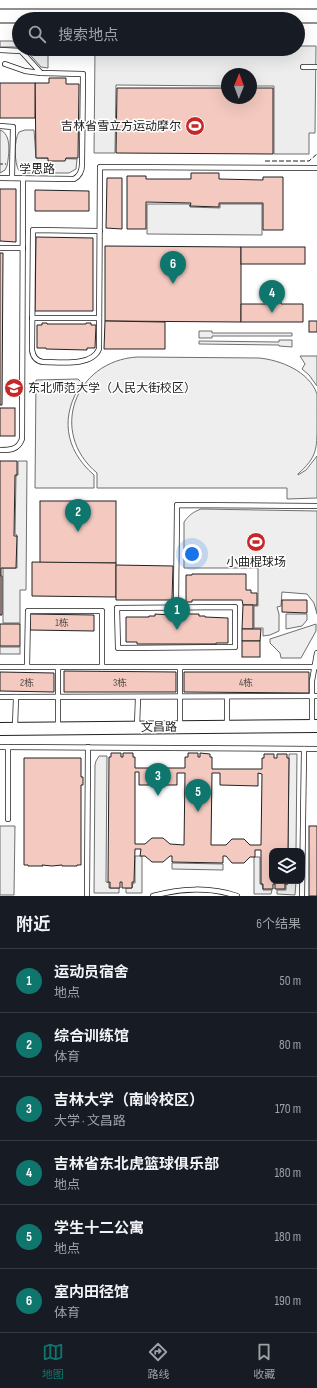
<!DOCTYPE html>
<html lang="zh">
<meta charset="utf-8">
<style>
body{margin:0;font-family:"Sofia Sans Condensed","Noto Sans SC",sans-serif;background:#242831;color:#f1f3f6}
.controls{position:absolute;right:12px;bottom:12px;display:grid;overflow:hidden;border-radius:8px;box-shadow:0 4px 16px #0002}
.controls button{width:36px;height:36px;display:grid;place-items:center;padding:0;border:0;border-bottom:1px solid #363941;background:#171b24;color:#f1f3f6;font:20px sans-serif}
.compass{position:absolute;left:221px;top:68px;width:36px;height:36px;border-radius:50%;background:#171b24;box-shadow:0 4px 16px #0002;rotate:1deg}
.you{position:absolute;left:192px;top:554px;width:14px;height:14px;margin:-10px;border:3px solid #fff;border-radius:50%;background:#1a73e8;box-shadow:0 0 0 6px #1a73e833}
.badge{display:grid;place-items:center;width:26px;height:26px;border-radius:50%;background:#0f766e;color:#fff;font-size:13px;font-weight:700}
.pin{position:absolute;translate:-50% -33px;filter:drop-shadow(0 1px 2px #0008)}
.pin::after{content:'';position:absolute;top:21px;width:14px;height:12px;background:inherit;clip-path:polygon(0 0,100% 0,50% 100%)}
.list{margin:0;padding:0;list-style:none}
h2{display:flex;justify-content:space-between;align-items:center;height:52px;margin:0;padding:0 16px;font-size:17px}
h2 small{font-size:13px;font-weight:400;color:#9ea1a6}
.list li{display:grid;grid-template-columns:26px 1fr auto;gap:12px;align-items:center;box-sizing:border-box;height:64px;padding:0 16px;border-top:1px solid #363941}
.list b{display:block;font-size:15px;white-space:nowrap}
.list p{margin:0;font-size:13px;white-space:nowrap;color:#9ea1a6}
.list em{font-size:13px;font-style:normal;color:#9ea1a6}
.icon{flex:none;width:22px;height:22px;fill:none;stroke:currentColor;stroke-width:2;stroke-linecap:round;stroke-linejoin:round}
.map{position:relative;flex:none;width:317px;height:896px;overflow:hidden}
.search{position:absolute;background:#171b24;box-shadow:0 4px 16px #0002;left:12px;right:12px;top:12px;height:44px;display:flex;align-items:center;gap:10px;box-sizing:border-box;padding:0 14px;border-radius:22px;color:#9ea1a6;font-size:15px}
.sheet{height:436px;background:#171b24}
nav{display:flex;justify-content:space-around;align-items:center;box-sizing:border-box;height:56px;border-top:1px solid #363941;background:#171b24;font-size:11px;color:#9ea1a6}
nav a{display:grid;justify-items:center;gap:2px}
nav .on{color:#0f766e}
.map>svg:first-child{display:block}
.green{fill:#eee;stroke:#6f6f6f}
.parking{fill:#ededed;stroke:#6f6f6f}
.building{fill:#f3c9c0;stroke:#222;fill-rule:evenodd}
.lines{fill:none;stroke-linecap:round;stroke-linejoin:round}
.lane-casing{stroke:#222;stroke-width:6}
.secondary-casing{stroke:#222;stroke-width:14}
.primary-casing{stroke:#222;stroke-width:15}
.path{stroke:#646464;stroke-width:1.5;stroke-dasharray:3 2;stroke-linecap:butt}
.lane{stroke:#fff;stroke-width:4.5}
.secondary{stroke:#fff;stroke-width:12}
.primary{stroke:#fff;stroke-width:13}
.fence{stroke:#222;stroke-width:1;stroke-dasharray:5 2;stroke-linecap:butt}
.labels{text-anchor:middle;stroke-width:3;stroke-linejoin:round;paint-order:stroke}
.number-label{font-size:10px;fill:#564c4a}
.poi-label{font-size:12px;fill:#222;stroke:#fff;text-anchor:end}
.street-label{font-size:12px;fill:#222;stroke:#fff}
</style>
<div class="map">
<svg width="317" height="896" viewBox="0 0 317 896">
<rect width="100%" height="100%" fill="#fff"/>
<g class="green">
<rect x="0" y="41" width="19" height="6"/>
<path d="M25,49h23v19l-7,-1z"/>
<path d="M0,130c12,4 9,25 7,36l-2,4 -5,3z"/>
<path d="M25,130h9l2,28 41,1 -1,10 -7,4h-43l-7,-2c-5,-8 -5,-32 0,-39z"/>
<path d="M147,204h42l1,3 30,1v-4h42v31l-115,-1z"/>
<path d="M199,331h13v2h80v3h-80v2h-13z"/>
<path d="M279,340h13v7l-13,-1v-1l-80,-1v-3l80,1z"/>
<path d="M300,356h17v30l-8,-11 -7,-6 3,-5z"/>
<path d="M137,357l122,1c21,2 50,13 58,36 0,9 0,21 0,31 0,24 0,32 -19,49v1l8,-5 11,-14v42l-30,1v-11h-190v-15c-49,-41 -22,-112 40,-116z"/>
<path d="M78,379l4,4c-22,32 -18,66 12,92v13h-59l1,-108z"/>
<path d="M18,461h9l-1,129h-6v33h-17v-55h14v-33l-2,-1 1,-58 2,-1z"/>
<path d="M201,509l116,2v103l-3,-11 -7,-9 -25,-2 -1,14 -4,1 2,7v17l-9,4 -7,1v-8h-9v-22h4v-38h-74v-46c5,-7 9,-10 17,-13z"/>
<path d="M286,614h21v6l-5,6 -16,3z"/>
<path d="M316,624v7l-15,27h-20l-1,-5 -10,-10v-4z"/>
<rect x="0" y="647" width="20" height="7"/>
<path d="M289,754h8l-1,97h-8z"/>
<path d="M99,756h8l-1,126 3,1v5h10v5h-25l1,-128 1,-4z"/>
<path d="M0,826h15l-1,69h-14z"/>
<path d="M135,856h7v37h-16v-5h6l1,-5h2z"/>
<path d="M254,857h6v27h2l1,6h9l-1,4h-17z"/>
<path d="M172,863l51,1v6l-51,-1z"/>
<path d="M288,881h8l-1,14 -18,-1v-4h9v-6h2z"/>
</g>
<path class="parking" d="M298,46h18l-1,87h-6v21h-35v-68h-23v-12h-24v12l-111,-1 -1,68h-21l1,-104h203z"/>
<g class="building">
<path d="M49,78h17v6h13l-1,74h-12l-1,3h-17v-3h-12l-1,-75h14z"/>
<rect x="0" y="83" width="35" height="35"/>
<path d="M117,88h110v10h24v-10h22v66l-157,-1z"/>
<path d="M191,173h28v6l44,1v-3h20v53h-20v-27h-44v4l-29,-1 1,-3 -45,-1v27h-19v-53h19v3h45z"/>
<path d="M107,178h15v51l-16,-1z"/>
<path d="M0,189h16v53l-16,-1z"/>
<path d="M35,190l54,1v20h-54z"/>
<path d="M36,237l57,1v73h-58z"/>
<path d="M105,246l136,1v75l-136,-1z"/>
<rect x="241" y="247" width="64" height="17"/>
<path d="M0,253h3l-1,152h-2z"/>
<path d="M268,293h13v11h22v18h-62v-18h27z"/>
<path d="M105,321l60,1v27h-61z"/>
<rect x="309" y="321" width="8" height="11"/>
<path d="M42,323h5v1h39v-1h5v2h5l-1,23h-8v2l-41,-1v-1h-9v-23h5z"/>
<rect x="0" y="408" width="15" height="28"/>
<path d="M0,461h17v14h-2l-1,61h3l-1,32h-15v8h1v39h-2z"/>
<rect x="40" y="501" width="76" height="62"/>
<path d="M32,562l84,1v34l-84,-1z"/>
<path d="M116,565l57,1 -1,34h-56z"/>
<path d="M192,574h54v16h5v3h6v12h-14l-1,-5h-50v2h-6v-27h6z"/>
<path d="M282,600h25v13l-25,-1z"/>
<path d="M243,605h10v24h-11z"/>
<path d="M30,614l64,1v16l-64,-1z"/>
<path d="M155,614l31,2v-2h13v2h6v1l23,1v25h-12v1h-79v-2h-11v-25h23v-1h6z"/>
<rect x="0" y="624" width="20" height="22"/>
<path d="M242,629h19l-1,12h-18z"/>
<rect x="242" y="641" width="18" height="16"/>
<path d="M64,671l112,1v20h-112z"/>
<path d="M0,672l54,1v19l-54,-1z"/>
<path d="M184,672h125v21l-125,-1z"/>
<path d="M111,753h10v4h2v-4h10v4h2v11h50v-11h3v-4h10v4h2v-4l10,1v3h2v12h50v-11h2v-4h10v4h3v-4h10v4h2l-1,93h-16v30h16v3h-3v5h-10v-5h-2v5h-10v-5h-2v-34h-6v7h-5l-6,6h-12l-6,-7h-3v7l-51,-1v-6h-2l-7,6h-11l-7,-6h-5l1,-7h-6l-1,33h-2v6h-10v-6h-2v6h-10v-6h-2l1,-125h2zM135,772h4v13h38v-12h8l-1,72 -14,-1 -7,-6h-11l-7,6h-10zM212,773h8v12l38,1v-13l4,1 -1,71h-11l-6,-6h-12l-6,6h-15z"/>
<path d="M24,758h57v19h2v8h-2v80h-4v1h-15v-1l-10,1 -10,-1 1,1h-15v-1h-4z"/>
<rect x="309" y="826" width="8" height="70"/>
</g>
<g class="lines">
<defs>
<g id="lane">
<path d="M0,50l21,1 20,22 42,1 -1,90c0,7 -2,12 -8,15l-74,-1"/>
<path d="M5,64l20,7 16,2"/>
<path d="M303,67h14"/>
<path d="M0,126l13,1 -1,51"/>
<path d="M100,231l-67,-1 -1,120c1,7 4,11 11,12 16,0 49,5 56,-13l1,-182 217,1"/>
<path d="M0,248h23"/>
<path d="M32,318h67"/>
<path d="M0,450c10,0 18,0 22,-11l1,-261"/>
<path d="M176,607l1,-102 140,1"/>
<path d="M235,607v40l-117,1 -1,-40z"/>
<path d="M0,667h317"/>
<path d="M27,667l1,-56h74v56"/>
<path d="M0,697l317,-1"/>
<path d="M227,726v-29"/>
<path d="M312,726v-45l5,-28"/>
<path d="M15,727l1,-30"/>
<path d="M137,727l1,-30"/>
<path d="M180,727v-60"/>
<path d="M58,728v-61"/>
<path d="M0,747l317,2"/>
<path d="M8,819v-72"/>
<path d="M87,896l1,-149"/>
<path d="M153,896c27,-8 58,-9 84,0"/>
<path d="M302,896l2,-147"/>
</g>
<path id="secondary" d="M0,729l317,-3"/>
<path id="primary" d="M0,16h317"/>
</defs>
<use href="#lane" class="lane-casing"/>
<use href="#secondary" class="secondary-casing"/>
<use href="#primary" class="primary-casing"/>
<path class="path" d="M0,164h6"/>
<use href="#lane" class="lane"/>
<use href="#secondary" class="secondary"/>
<use href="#primary" class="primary"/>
<path class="fence" d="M265,161h44l8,-7"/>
</g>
<defs>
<symbol id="stadium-disc" viewBox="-11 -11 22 22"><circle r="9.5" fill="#c62828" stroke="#fff"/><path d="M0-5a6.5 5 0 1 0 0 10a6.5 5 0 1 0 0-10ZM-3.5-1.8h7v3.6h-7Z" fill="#fff"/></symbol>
<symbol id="university-disc" viewBox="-11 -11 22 22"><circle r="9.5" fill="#c62828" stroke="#fff"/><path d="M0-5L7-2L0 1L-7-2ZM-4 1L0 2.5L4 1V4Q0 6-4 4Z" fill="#fff"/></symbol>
</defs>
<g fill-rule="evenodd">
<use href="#stadium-disc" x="184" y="115" width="22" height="22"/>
<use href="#university-disc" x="3" y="377" width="22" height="22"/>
<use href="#stadium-disc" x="245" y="531" width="22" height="22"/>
</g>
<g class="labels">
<g class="number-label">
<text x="62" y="626">1栋</text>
<text x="27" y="686">2栋</text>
<text x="120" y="686">3栋</text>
<text x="246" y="686">4栋</text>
</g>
<g class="poi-label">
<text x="181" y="130">吉林省雪立方运动摩尔</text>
<text x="28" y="392" text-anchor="start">东北师范大学（人民大街校区）</text>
<text x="256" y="566" text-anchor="middle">小曲棍球场</text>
</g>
<g class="street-label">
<text x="37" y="173">学思路</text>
<text transform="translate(159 727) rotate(-1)" y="4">文昌路</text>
</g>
</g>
</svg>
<div class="controls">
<button><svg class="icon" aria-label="layers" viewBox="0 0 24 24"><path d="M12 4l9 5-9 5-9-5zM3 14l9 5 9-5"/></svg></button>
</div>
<svg class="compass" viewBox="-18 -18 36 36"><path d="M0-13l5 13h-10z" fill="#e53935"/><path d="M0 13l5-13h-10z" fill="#9ea1a6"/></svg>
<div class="you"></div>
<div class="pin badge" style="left:177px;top:630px">1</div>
<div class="pin badge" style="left:78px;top:532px">2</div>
<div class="pin badge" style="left:158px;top:796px">3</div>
<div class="pin badge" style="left:272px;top:313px">4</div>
<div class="pin badge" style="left:198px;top:812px">5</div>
<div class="pin badge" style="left:173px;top:284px">6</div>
<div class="search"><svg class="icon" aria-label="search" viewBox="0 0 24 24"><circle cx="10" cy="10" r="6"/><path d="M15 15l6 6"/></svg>搜索地点</div>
</div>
<section class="sheet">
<h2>附近<small>6个结果</small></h2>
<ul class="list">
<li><span class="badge">1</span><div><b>运动员宿舍</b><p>地点</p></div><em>50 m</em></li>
<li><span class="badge">2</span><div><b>综合训练馆</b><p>体育</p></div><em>80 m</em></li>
<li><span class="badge">3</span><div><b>吉林大学（南岭校区）</b><p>大学 · 文昌路</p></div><em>170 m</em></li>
<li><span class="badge">4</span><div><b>吉林省东北虎篮球俱乐部</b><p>地点</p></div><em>180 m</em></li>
<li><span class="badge">5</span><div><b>学生十二公寓</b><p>地点</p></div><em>180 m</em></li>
<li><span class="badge">6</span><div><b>室内田径馆</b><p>体育</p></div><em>190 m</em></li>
</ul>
</section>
<nav>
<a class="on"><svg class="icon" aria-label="map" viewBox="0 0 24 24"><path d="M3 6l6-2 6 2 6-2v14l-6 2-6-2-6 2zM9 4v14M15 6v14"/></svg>地图</a>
<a><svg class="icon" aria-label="directions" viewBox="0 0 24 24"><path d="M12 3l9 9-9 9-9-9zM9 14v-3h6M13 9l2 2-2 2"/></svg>路线</a>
<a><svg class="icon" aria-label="saved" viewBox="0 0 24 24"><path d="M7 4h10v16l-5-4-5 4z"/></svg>收藏</a>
</nav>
